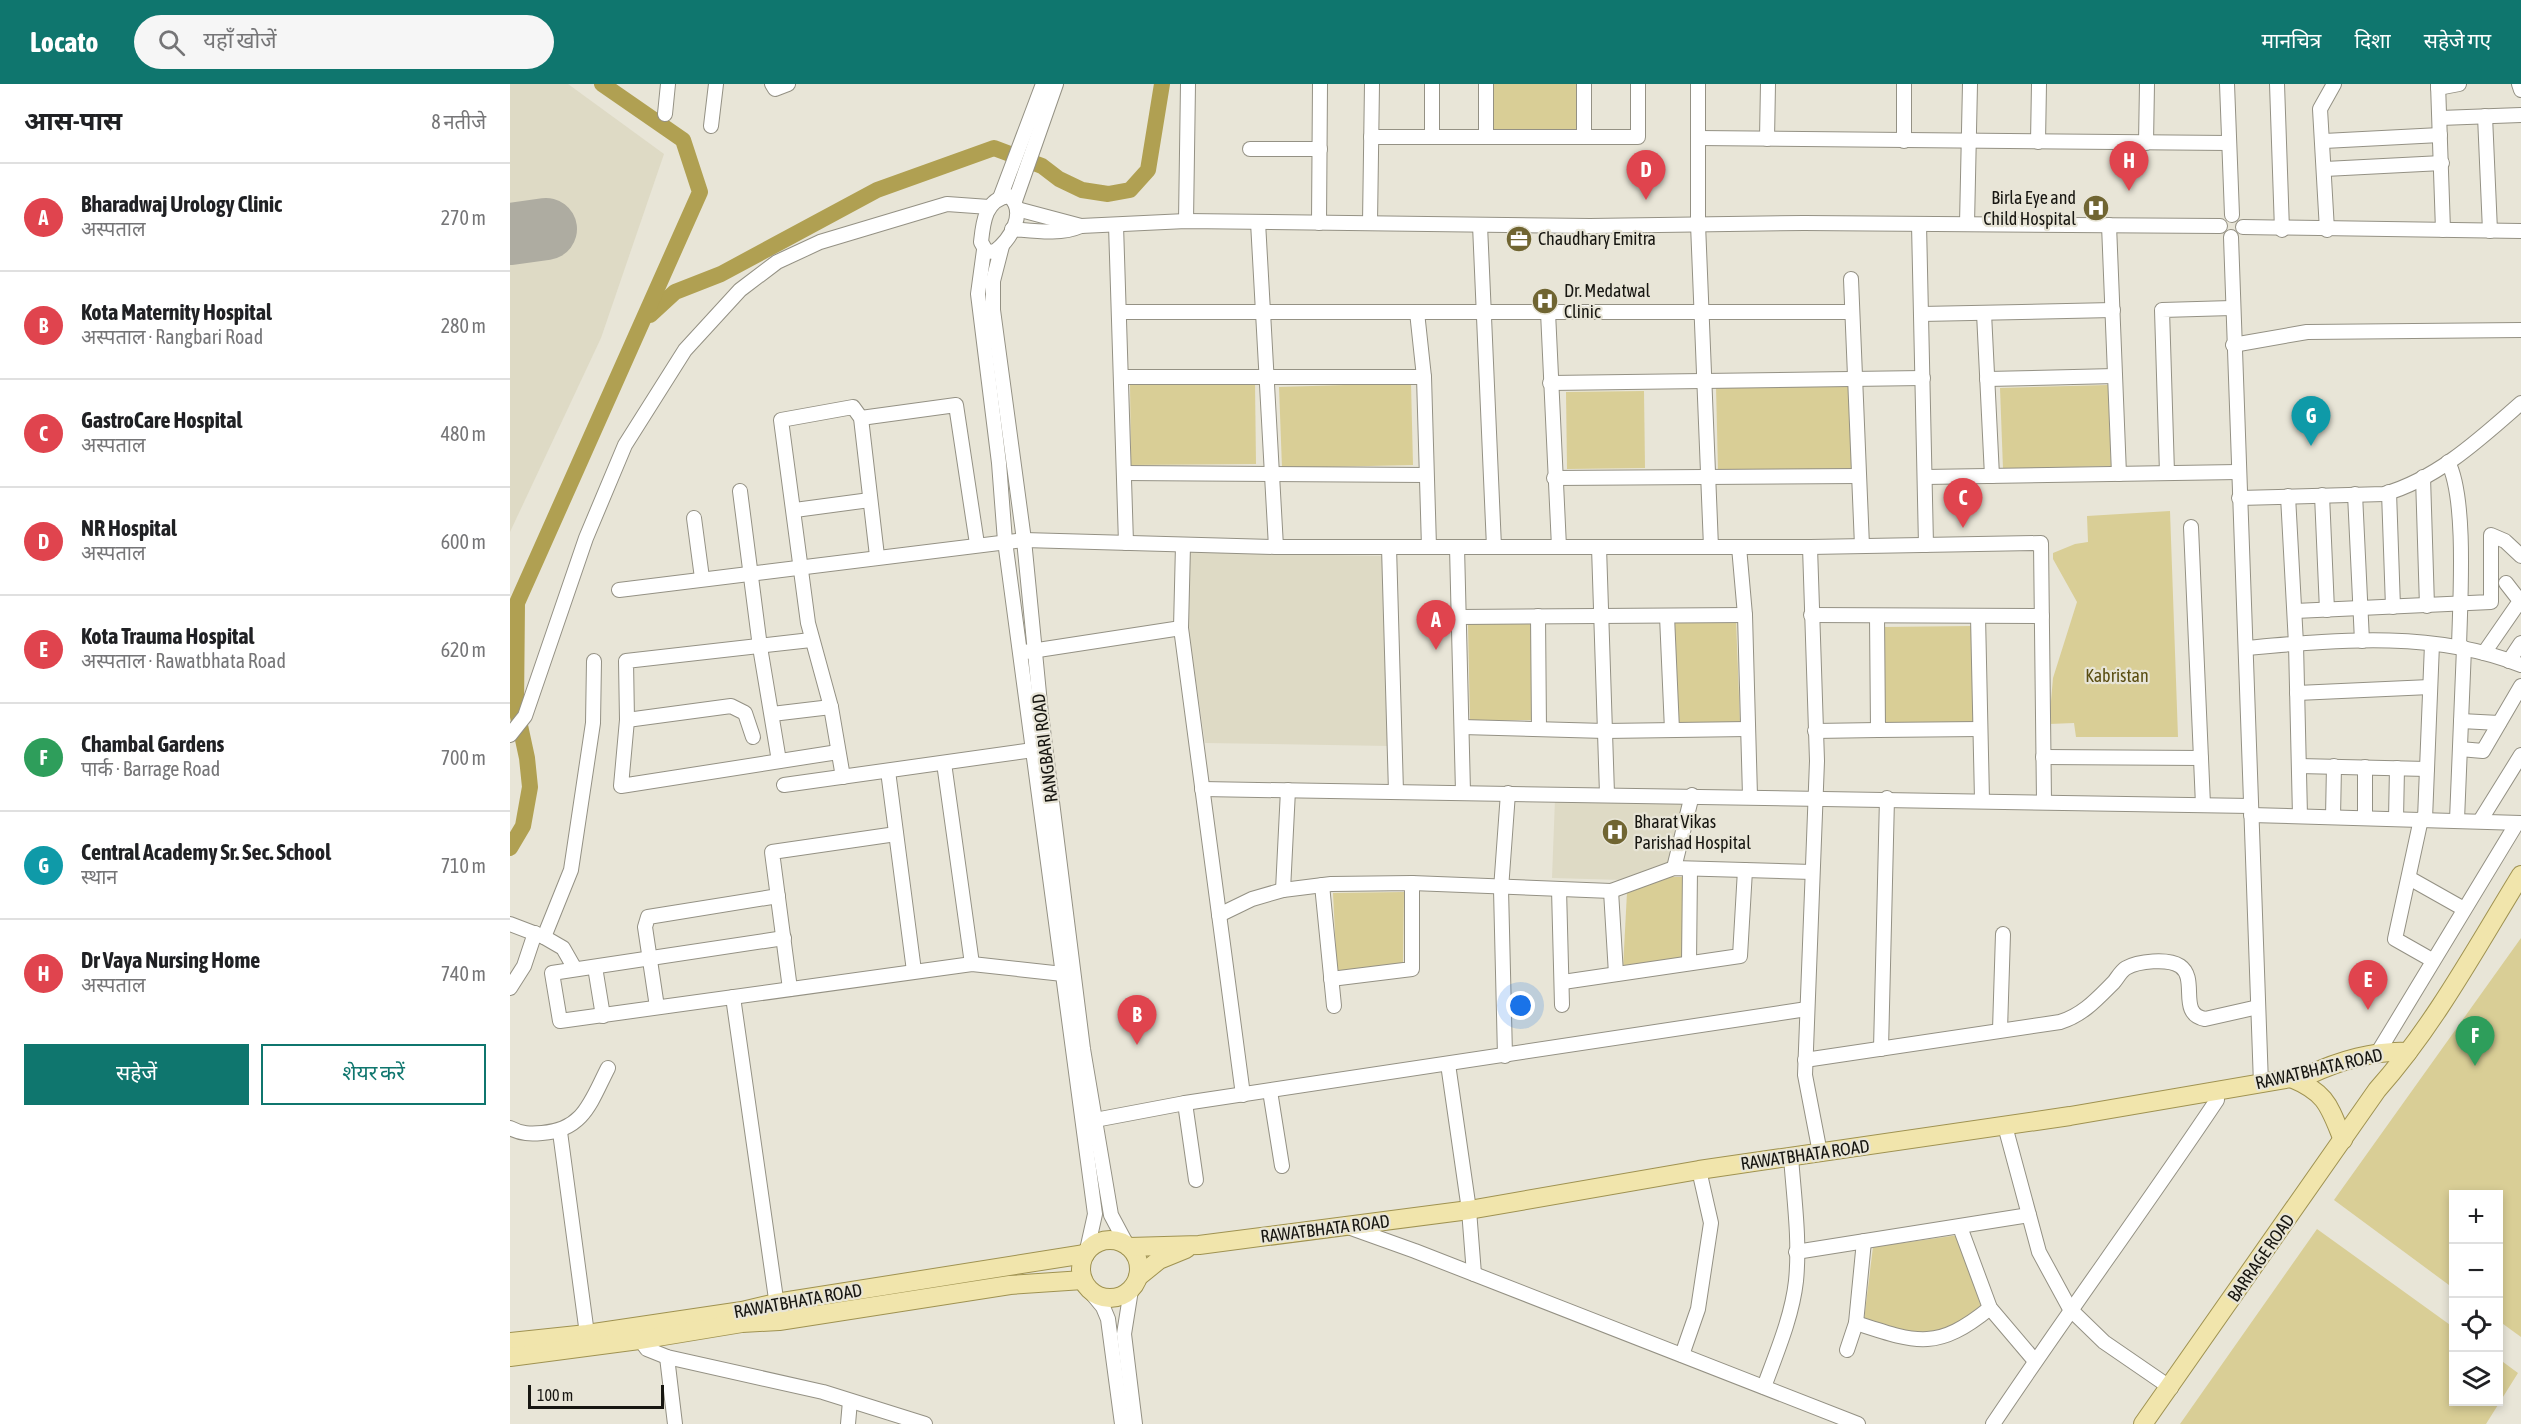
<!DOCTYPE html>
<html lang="hi">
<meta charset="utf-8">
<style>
body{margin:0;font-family:"Asap Condensed","Noto Sans Devanagari",sans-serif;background:#f6f6f6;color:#202124}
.controls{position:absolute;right:18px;bottom:18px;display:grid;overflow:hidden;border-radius:0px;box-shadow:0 3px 9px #0003}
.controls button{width:54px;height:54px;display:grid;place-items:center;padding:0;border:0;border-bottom:2px solid #e0e0e0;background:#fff;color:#202124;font:30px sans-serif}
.scale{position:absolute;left:18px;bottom:15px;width:136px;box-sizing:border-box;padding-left:6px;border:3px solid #171611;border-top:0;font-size:16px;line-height:21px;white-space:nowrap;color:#171611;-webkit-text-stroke:4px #e8e5d7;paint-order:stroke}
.you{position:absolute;left:1011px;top:922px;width:21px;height:21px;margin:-15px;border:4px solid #fff;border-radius:50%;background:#1a73e8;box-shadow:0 0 0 9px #1a73e833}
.badge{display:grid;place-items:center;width:39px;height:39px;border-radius:50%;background:#0f766e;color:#fff;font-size:20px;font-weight:700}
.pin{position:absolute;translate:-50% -50px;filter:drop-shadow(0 2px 3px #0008)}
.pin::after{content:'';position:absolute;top:32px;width:21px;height:18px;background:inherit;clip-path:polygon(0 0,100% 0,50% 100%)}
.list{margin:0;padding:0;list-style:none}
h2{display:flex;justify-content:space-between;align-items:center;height:78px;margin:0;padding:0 24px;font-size:26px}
h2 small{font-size:20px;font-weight:400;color:#757577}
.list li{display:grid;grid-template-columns:39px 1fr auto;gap:18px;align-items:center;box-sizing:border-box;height:108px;padding:0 24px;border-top:2px solid #e0e0e0}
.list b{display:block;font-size:22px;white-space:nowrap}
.list p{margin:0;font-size:20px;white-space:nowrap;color:#757577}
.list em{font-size:20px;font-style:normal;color:#757577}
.actions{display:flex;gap:12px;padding:18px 24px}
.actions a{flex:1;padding:14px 0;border:2px solid #0f766e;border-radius:0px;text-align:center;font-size:21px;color:#0f766e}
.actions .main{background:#0f766e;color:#fff}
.icon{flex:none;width:33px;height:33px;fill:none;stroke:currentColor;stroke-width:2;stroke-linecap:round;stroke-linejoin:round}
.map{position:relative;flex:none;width:2011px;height:1340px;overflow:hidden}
header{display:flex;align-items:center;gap:36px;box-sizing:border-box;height:84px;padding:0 30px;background:#0f766e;color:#fff}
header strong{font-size:28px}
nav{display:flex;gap:33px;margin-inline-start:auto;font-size:21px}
.search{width:420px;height:54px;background:#f6f6f6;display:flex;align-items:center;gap:15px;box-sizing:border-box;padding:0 21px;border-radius:33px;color:#757577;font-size:22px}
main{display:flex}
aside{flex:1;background:#fff}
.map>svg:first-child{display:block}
.built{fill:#dedac5}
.green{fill:#d9ce96}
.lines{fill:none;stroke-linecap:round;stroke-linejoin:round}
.river{stroke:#b0a052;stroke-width:16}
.runway{stroke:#aeaca1;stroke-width:62}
.minor-casing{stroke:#949184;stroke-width:16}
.major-casing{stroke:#9f9251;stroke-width:20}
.minor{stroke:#fff;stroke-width:14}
.major{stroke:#f1e5ac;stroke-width:18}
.labels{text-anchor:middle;stroke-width:4.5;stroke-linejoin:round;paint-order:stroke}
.poi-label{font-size:18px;fill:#171611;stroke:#e8e5d7;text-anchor:start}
.park-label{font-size:18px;fill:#5a4e12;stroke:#e8e5d7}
.street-label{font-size:18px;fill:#171611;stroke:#e8e5d7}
</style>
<header>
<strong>Locato</strong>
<div class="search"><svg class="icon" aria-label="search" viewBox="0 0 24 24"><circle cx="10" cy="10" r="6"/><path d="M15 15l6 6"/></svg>यहाँ खोजें</div>
<nav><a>मानचित्र</a><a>दिशा</a><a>सहेजे गए</a></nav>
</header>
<main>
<aside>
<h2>आस-पास<small>8 नतीजे</small></h2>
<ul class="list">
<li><span class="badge" style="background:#e0444e">A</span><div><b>Bharadwaj Urology Clinic</b><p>अस्पताल</p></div><em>270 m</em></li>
<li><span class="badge" style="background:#e0444e">B</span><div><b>Kota Maternity Hospital</b><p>अस्पताल · Rangbari Road</p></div><em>280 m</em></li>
<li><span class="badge" style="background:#e0444e">C</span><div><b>GastroCare Hospital</b><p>अस्पताल</p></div><em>480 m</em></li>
<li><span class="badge" style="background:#e0444e">D</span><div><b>NR Hospital</b><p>अस्पताल</p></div><em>600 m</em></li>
<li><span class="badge" style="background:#e0444e">E</span><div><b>Kota Trauma Hospital</b><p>अस्पताल · Rawatbhata Road</p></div><em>620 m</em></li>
<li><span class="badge" style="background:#2e9e5b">F</span><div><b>Chambal Gardens</b><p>पार्क · Barrage Road</p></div><em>700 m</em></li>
<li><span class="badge" style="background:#0f9aa8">G</span><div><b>Central Academy Sr. Sec. School</b><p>स्थान</p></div><em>710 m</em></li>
<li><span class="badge" style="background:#e0444e">H</span><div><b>Dr Vaya Nursing Home</b><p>अस्पताल</p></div><em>740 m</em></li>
</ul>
<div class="actions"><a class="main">सहेजें</a><a>शेयर करें</a></div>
</aside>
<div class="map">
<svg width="2011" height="1340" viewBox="0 0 2011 1340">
<rect width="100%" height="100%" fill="#e8e5d7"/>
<g class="built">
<path d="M0,0h58l96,70 -63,184 -91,194z"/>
<path d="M680,468l192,4 7,190 -184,-3 -17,-116z"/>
<path d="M1045,715l130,2 -17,62 -45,17 -71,-2z"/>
</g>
<g class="green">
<path d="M981,0h89l1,48 -89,2z"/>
<path d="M745,299l1,81 -125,1 -1,-81z"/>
<path d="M901,299l2,82 -131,3 -3,-81z"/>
<path d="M1340,300l2,84 -134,3 -2,-84z"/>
<path d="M1598,301l3,81 -108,3 -3,-81z"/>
<path d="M1134,307l1,77 -78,1 -1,-77z"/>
<path d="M1660,427l8,226h-102l-2,-14 -25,1 4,-46 24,-76 -24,-43v-6l22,-9 13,-2 -1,-26z"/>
<path d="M1226,536l4,102 -62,2 -4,-102z"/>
<path d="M1022,539l1,97 -63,1 -2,-97z"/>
<path d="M1463,542l2,98 -90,1 -2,-98z"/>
<path d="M1159,793h16l-2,82 -60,10 4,-77z"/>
<path d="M894,808l-1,72 -66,9 -4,-80z"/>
<path d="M2011,854v399l-22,-16 -1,-127h-44l-1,94 -119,-88z"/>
<path d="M1807,1145l136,98 1,75h44l1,-43 19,14 -32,51h-306z"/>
<path d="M1449,1151l23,75c-44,29 -68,28 -118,10l9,-73z"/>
</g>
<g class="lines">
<g class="river">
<path d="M140,231l25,-23 46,-18 156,-84 117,-42 48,18 17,13 23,11 26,4 22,-4 18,-20 14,-86"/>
<path d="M0,764l13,-22 7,-39 -3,-29 -11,-51 1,-104 183,-411 -17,-52 -81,-56"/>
</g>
<path class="runway" d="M0,150l36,-5"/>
<defs>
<g id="minor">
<path d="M262,0l3,5 13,-5"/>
<path d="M1188,0v140l13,323"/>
<path d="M1717,0l5,131"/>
<path d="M1767,0l5,146"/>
<path d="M1928,0l5,146"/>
<path d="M2009,0l2,6"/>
<path d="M1928,4l21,-4"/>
<path d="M155,30l3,-30"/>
<path d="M1975,32l5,115"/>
<path d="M1930,34l81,-3"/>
<path d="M201,42l5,-42"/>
<path d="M861,53h267v-53"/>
<path d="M922,53v-53"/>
<path d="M976,53v-53"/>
<path d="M1074,53v-53"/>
<path d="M1188,54l531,5"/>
<path d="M1257,55l1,-55"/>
<path d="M1394,57v-57"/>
<path d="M1814,57l116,-6"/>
<path d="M1528,58l1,-58"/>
<path d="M1636,59l1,-59"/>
<path d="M740,65h70"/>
<path d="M1815,85l117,-6"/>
<path d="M499,112c19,16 1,44 -15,56l-8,-1 -5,-9c2,-19 4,-43 28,-46z"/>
<path d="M490,114l43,-114"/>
<path d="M505,117l41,-117"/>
<path d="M507,125l64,17 105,-5 404,5 214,-3 416,3"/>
<path d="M676,137l2,-137"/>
<path d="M748,138l18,325"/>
<path d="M809,139l1,-139"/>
<path d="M860,139l2,-139"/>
<path d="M1409,140l7,321"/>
<path d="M1457,140l3,-140"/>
<path d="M606,141l10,318"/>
<path d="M970,141l14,322"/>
<path d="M1599,141l10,249"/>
<path d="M1733,143l278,4"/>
<path d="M502,145c24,2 48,6 69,-3"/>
<path d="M1817,146l-7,-121 14,-25"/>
<path d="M1721,153l30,847"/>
<path d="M492,162l-9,35v29l31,230 17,174 42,335 28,166 16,30"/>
<path d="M474,166l-6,44 21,169 6,78 90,673 -8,36"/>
<path d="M1341,195l11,267"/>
<path d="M610,228h732"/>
<path d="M907,228l7,65 5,170"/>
<path d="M1038,228l11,235"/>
<path d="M1474,229l8,163"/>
<path d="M1411,230l192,-4"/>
<path d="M1723,261l74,-13 214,-2"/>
<path d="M611,293h303"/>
<path d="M1477,295l128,-3"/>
<path d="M1040,299l373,-5"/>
<path d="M351,334l95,-13 21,139"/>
<path d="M1938,378c19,37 12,140 11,185"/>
<path d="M614,389l302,2"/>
<path d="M1657,389l-5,-163 70,-2"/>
<path d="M1415,393l313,-5"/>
<path d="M1913,393l4,129"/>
<path d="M1044,394l305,-2"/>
<path d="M230,407l20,156 19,114"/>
<path d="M1879,408l4,115"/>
<path d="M1845,410l7,147"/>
<path d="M1812,411l5,115"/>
<path d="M1778,412l8,148 4,172"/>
<path d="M1729,414l145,-4c53,-15 96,-55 137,-91"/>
<path d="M285,426l75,-10"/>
<path d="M184,434l8,60"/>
<path d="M1681,443l12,278"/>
<path d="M673,461l-2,83 62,467"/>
<path d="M879,463l7,245"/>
<path d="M947,463l6,245"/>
<path d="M1089,463l8,247"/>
<path d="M1229,463l6,68 5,181"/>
<path d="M1300,463l7,214 -12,314 15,78"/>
<path d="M109,506l405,-50 252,7h534l231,-4 3,258"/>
<path d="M1785,527l196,-9v-67l14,6 16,15"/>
<path d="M1301,531l231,1"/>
<path d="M1028,532l1,113"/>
<path d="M1157,532l5,114"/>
<path d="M1367,532l1,114 102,-1"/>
<path d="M1468,532l4,184"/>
<path d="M949,533l286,-2"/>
<path d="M301,556l-185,21 1,59 -6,66 217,-34"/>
<path d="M1736,564c91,-8 187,-18 275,17"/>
<path d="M515,568l156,-24"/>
<path d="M1974,569l36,-52 -14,-18"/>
<path d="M1999,577l12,-18"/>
<path d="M1787,609l133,-6"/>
<path d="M262,630l59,-7"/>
<path d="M117,636l104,-14 14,7 8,24"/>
<path d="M1951,637l38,2"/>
<path d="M952,643l143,4 143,-2"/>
<path d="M1305,647l63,-1"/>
<path d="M0,651l15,-19 61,-178 39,-93 60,-95 55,-60 37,-28 43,-20 127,-38 42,3"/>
<path d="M1950,665l23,2 38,-65"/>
<path d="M1533,673l158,1"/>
<path d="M434,679l28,201"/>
<path d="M1789,682l128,3"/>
<path d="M378,687l26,200"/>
<path d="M333,693l-12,-70 -23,-84 -27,-203 72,-13 8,11 16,138"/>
<path d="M274,701l249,-35"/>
<path d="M692,705l1049,17"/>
<path d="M1741,731l270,8"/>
<path d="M1823,733l1,-51"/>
<path d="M1855,734v-51"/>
<path d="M1886,735l1,-51"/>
<path d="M1911,735l-26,120 37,21"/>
<path d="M1915,735l7,-175"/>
<path d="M1947,736l7,-172"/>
<path d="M1970,737l41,-66"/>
<path d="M1164,784l18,-73"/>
<path d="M1899,794l55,31"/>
<path d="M812,801l12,121"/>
<path d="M1049,805l3,116"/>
<path d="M773,806l5,-100"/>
<path d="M1101,807l5,83"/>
<path d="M709,831l33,-16 31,-9 48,-6 81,-1 199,8 63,-23 138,4"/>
<path d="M0,840l34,13 19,11 12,21"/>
<path d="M34,853l27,-67 22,-147 1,-62"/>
<path d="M274,854l-232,35 8,48 412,-57 91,10"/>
<path d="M1179,879l1,-94"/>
<path d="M85,883l8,49"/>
<path d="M821,895l81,-10v-86"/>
<path d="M1053,898l177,-26 5,-86"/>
<path d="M0,904l14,-22 11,-33"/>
<path d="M280,905l-18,-137 124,-18"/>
<path d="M223,913l45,316"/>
<path d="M147,923l-12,-80 3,-10 130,-21"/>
<path d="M1490,946l3,-96"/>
<path d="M1371,965l6,-251"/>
<path d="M1867,970l140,-231"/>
<path d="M995,972l-4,-167 7,-96"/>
<path d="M1295,976l255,-38c23,-7 37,-23 54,-40 4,-5 7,-11 12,-14 12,-7 42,-10 54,-2 19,13 -3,48 25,53l53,-12"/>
<path d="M938,980l21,146 5,64"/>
<path d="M760,1007l12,75"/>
<path d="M675,1019l11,77"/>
<path d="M585,1036l90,-17 622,-94"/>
<path d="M1495,1042l34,126 31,57 34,33 67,46"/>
<path d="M0,1044c11,6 21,6 32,5 42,-3 49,-32 66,-65"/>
<path d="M50,1048l27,202"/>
<path d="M838,1143l67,24 443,173"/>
<path d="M1450,1143l30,81 45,53"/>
<path d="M1286,1168l233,-37"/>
<path d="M579,1206l14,17 5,12 14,105"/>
<path d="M621,1206l-7,44 11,90"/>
<path d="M1346,1239c61,20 81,28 134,-15"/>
<path d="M126,1250l11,15 20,8 156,35 102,32"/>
<path d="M1337,1266l9,-27 8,-82"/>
<path d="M1172,1271l16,-46 13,-86 -12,-53"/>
<path d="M157,1273l8,67"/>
<path d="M1254,1303c12,-33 28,-70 32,-106 4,-41 -2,-83 -5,-124"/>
<path d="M338,1340l2,-23"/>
<path d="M1483,1340c73,-109 151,-215 224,-324l-1,-8"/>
</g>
<g id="major">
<path d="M1781,994c36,15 38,28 52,62"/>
<circle cx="600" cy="1185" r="29"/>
<path d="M619,1163l70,-2 270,-35 230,-40 371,-54 239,-41c29,-14 67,-25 99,-23"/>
<path d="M628,1193l21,-17 27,-11"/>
<path d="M0,1258l77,-8 155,-23 34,-8 309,-49"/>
<path d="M0,1273l129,-17 103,-17 37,-2 231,-36 73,-5"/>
<path d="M1633,1340l234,-334c57,-64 99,-142 144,-215"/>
</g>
</defs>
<use href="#minor" class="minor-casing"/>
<use href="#major" class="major-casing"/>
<use href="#minor" class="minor"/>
<use href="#major" class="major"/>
</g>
<defs>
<symbol id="hospital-disc" viewBox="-11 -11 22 22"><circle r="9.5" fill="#706532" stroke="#e8e5d7"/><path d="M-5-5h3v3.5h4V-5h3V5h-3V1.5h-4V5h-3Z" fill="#fff"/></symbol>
<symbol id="office-disc" viewBox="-11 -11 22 22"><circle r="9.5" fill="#706532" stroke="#e8e5d7"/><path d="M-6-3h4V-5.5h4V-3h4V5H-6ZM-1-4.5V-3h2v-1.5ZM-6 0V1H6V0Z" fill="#fff"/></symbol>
</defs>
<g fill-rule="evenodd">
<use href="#hospital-disc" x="1571" y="109" width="30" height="30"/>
<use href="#office-disc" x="994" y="140" width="30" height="30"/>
<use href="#hospital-disc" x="1020" y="202" width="30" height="30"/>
<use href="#hospital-disc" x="1090" y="733" width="30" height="30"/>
</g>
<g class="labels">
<g class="poi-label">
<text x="1566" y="120" text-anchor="end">Birla Eye and<tspan x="1566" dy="21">Child Hospital</tspan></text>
<text x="1028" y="161">Chaudhary Emitra</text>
<text x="1054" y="213">Dr. Medatwal<tspan x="1054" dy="21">Clinic</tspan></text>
<text x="1124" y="744">Bharat Vikas<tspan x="1124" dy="21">Parishad Hospital</tspan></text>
</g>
<g class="park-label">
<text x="1607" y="598">Kabristan</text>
</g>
<g class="street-label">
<text transform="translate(535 664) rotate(-97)" y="6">RANGBARI ROAD</text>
<text transform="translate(1809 985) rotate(-13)" y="6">RAWATBHATA ROAD</text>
<text transform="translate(1295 1071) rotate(-8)" y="6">RAWATBHATA ROAD</text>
<text transform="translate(815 1145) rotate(-7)" y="6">RAWATBHATA ROAD</text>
<text transform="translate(1751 1174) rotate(-55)" y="6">BARRAGE ROAD</text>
<text transform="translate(288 1217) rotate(-10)" y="6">RAWATBHATA ROAD</text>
</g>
</g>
</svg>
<div class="controls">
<button>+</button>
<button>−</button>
<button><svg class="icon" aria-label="locate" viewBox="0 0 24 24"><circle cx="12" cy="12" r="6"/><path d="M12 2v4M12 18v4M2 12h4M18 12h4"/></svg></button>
<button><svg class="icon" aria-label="layers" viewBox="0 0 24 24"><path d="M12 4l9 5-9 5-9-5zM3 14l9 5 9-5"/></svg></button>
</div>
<div class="scale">100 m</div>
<div class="you"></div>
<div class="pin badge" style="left:926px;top:566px;background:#e0444e">A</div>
<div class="pin badge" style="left:627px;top:961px;background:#e0444e">B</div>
<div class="pin badge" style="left:1453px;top:444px;background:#e0444e">C</div>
<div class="pin badge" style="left:1136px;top:116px;background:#e0444e">D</div>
<div class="pin badge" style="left:1858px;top:926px;background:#e0444e">E</div>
<div class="pin badge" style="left:1965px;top:982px;background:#2e9e5b">F</div>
<div class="pin badge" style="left:1801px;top:362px;background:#0f9aa8">G</div>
<div class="pin badge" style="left:1619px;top:107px;background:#e0444e">H</div>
</div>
</main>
